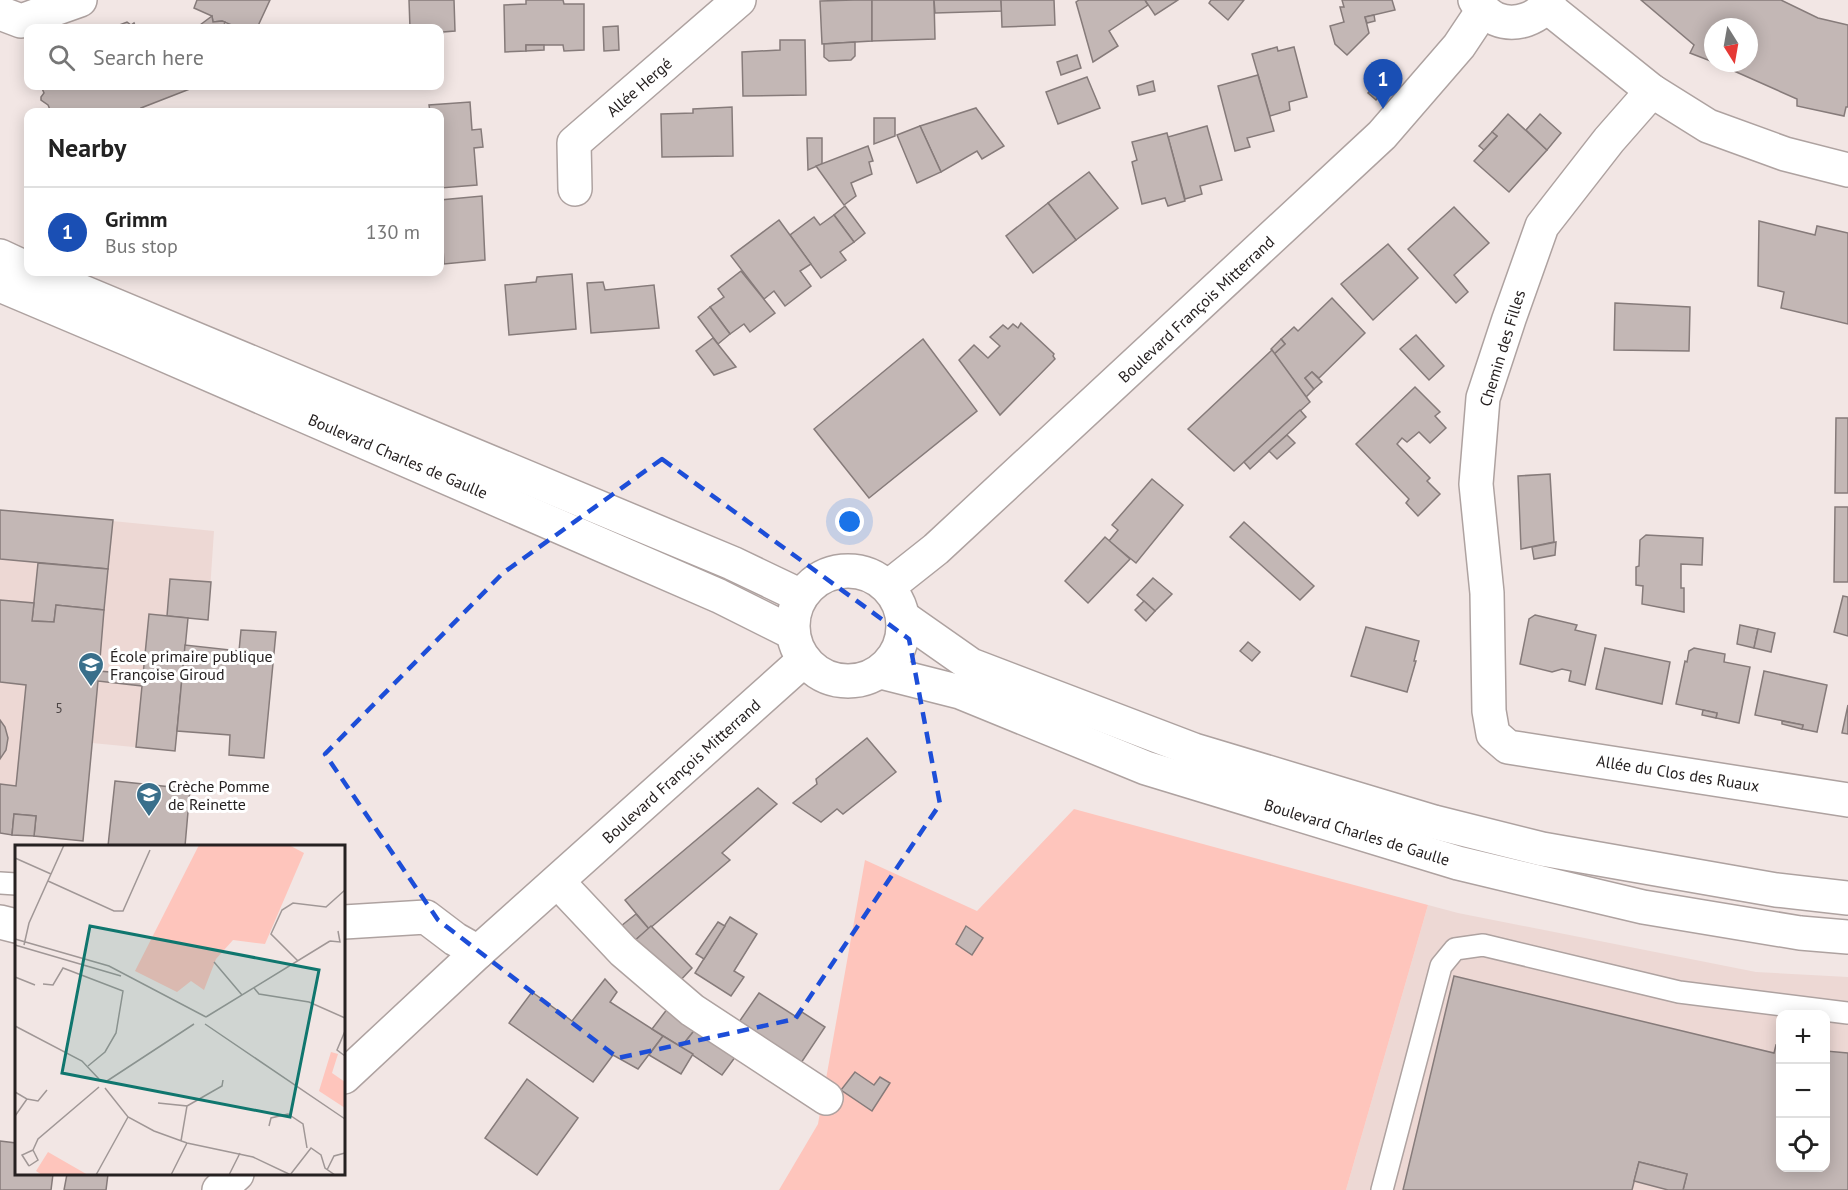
<!DOCTYPE html>
<meta charset="utf-8">
<style>
body{margin:0;font-family:"PT Sans",sans-serif;background:#f2f2f2;color:#222}
.controls{position:absolute;right:18px;bottom:18px;display:grid;overflow:hidden;border-radius:12px;box-shadow:0 3px 15px #0003}
.controls button{width:54px;height:54px;display:grid;place-items:center;padding:0;border:0;border-bottom:2px solid #e0e0e0;background:#fff;color:#222;font:30px sans-serif}
.compass{position:absolute;left:1704px;top:18px;width:54px;height:54px;border-radius:50%;background:#fff;box-shadow:0 3px 15px #0003;rotate:169deg}
.you{position:absolute;left:850px;top:522px;width:21px;height:21px;margin:-15px;border:4px solid #fff;border-radius:50%;background:#1a73e8;box-shadow:0 0 0 9px #1a73e833}
.badge{display:grid;place-items:center;width:39px;height:39px;border-radius:50%;background:#7c3aed;color:#fff;font-size:20px;font-weight:700}
.pin{position:absolute;translate:-50% -50px;filter:drop-shadow(0 2px 3px #0008)}
.pin::after{content:'';position:absolute;top:32px;width:21px;height:18px;background:inherit;clip-path:polygon(0 0,100% 0,50% 100%)}
.list{margin:0;padding:0;list-style:none}
h2{display:flex;justify-content:space-between;align-items:center;height:78px;margin:0;padding:0 24px;font-size:26px}
h2 small{font-size:20px;font-weight:400;color:#767676}
.list li{display:grid;grid-template-columns:39px 1fr auto;gap:18px;align-items:center;box-sizing:border-box;height:90px;padding:0 24px;border-top:2px solid #e0e0e0}
.list b{display:block;font-size:22px;white-space:nowrap}
.list p{margin:0;font-size:20px;white-space:nowrap;color:#767676}
.list em{font-size:20px;font-style:normal;color:#767676}
.icon{flex:none;width:33px;height:33px;fill:none;stroke:currentColor;stroke-width:2;stroke-linecap:round;stroke-linejoin:round}
.map{position:relative;flex:none;width:1848px;height:1190px;overflow:hidden}
.search{position:absolute;background:#fff;box-shadow:0 3px 15px #0003;left:24px;top:24px;width:420px;height:66px;display:flex;align-items:center;gap:15px;box-sizing:border-box;padding:0 21px;border-radius:12px;color:#767676;font-size:22px}
.panel{position:absolute;background:#fff;box-shadow:0 3px 15px #0003;left:24px;top:108px;width:420px;height:168px;border-radius:12px}
.map>svg:first-child{display:block}
.built{fill:#edd8d4;fill-rule:evenodd}
.green{fill:#fec5bc}
.building{fill:#c3b7b5;stroke:#867b7a;stroke-width:1.5}
.lines{fill:none;stroke-linecap:round;stroke-linejoin:round}
.lane-casing{stroke:#aea2a0;stroke-width:24}
.street-casing{stroke:#aea2a0;stroke-width:36}
.secondary-casing{stroke:#aea2a0;stroke-width:36}
.lane{stroke:#fff;stroke-width:21}
.street{stroke:#fff;stroke-width:33}
.secondary{stroke:#fff;stroke-width:33}
.marked{fill:none;stroke:#1d4ed8;stroke-width:4.5;stroke-dasharray:12 8;stroke-linejoin:round}
.labels{text-anchor:middle;stroke-width:6;stroke-linejoin:round;paint-order:stroke}
.number-label{font-size:14px;fill:#4d4646}
.street-label{font-size:16px;fill:#262121;stroke:#fff}
.poi-label{font-size:16px;fill:#262121;stroke:#fff;text-anchor:start}
.inset-road{fill:none;stroke:#a09796;stroke-width:1.5}
.view{fill:#0f766e;fill-opacity:0.15;stroke:#0f766e;stroke-width:3}
.inset-edge{fill:none;stroke:#262121;stroke-width:3}
</style>
<div class="map">
<svg width="1848" height="1190" viewBox="0 0 1848 1190">
<rect width="100%" height="100%" fill="#f2e6e4"/>
<g class="built">
<path d="M0,510l214,21 -6,89 -20,-2 -13,133 -83,-8 -9,98 -83,-8z"/>
<path d="M1428,905l30,8 298,59 92,5v213h-502zM1780,1014h46v154h-46z"/>
</g>
<path class="green" d="M1074,809l354,96 -82,285h-567l39,-66 47,-264 112,51z"/>
<g class="building">
<path d="M197,0h73l-13,28h-18l-17,-7 -9,1 -1,-6 -18,-8z"/>
<path d="M409,0h45l1,31 -12,1v27h-3v-31h-30z"/>
<path d="M526,0h37l1,4h20v46l-20,1 -1,-6h-37v6l-21,1 -1,-47 22,-1z"/>
<path d="M854,0h18v41l-50,3 -2,-43z"/>
<path d="M872,0h62l1,39 -63,2z"/>
<path d="M934,0h67l1,11 -67,2z"/>
<path d="M1001,0h53l1,25 -53,2z"/>
<path d="M1079,0h66l3,5 -39,26 9,15 -25,16 -17,-60z"/>
<path d="M1145,0h33l-23,15z"/>
<path d="M1211,0h33l-16,20 -19,-17z"/>
<path d="M1342,0h50l3,10 -30,7 4,16 -22,22 -12,-11 -5,-18 14,-4 -4,-15h4z"/>
<path d="M1641,0h140l37,18 30,7v82h-2l-2,9 -47,-10v-7l-81,-36h33v-36h-36v35l-23,-9 4,-8z"/>
<path d="M1374,15l1,6 -8,2 -2,-6z"/>
<path d="M212,16l1,6 9,-1 3,1 -2,6h-27z"/>
<path d="M127,22l4,3 3,-2 2,5h-19l2,-3z"/>
<path d="M618,26l1,24 -15,1 -1,-24z"/>
<path d="M780,40h25l1,55 -63,1 -1,-44 38,-2z"/>
<path d="M855,42v14l-4,4 -22,1 -5,-4v-13z"/>
<path d="M526,45h18v5l-18,1z"/>
<path d="M1277,47l1,4 16,-4 13,50 -18,5 1,8 -20,6 -18,-62z"/>
<path d="M1077,55l4,13 -20,7 -4,-13z"/>
<path d="M1258,75l16,56 -27,7 3,9 -15,4 -17,-65z"/>
<path d="M1087,77l13,31 -42,16 -12,-32z"/>
<path d="M1383,77l8,6 -15,17 -8,-7z"/>
<path d="M1153,81l2,10 -16,4 -2,-9z"/>
<path d="M41,86h154v1l-54,21 2,4h-92l-3,-7 -7,-5v-3l3,-4z"/>
<path d="M470,102l2,28 9,-1 2,18 -9,1 3,37 -37,3v-76h-10l-1,-7z"/>
<path d="M732,107l1,49 -71,1 -1,-43 32,-1v-4z"/>
<path d="M976,108l28,38 -22,13 -5,-8 -36,21 -21,-46z"/>
<path d="M1508,114l39,36 -38,42 -35,-31 23,-25 -5,-4z"/>
<path d="M1540,114l21,19 -14,17 -21,-20z"/>
<path d="M874,118h21v18l-21,8z"/>
<path d="M920,126l21,46 -24,11 -20,-48z"/>
<path d="M1207,126l15,54 -22,6 2,8 -17,5 -17,-62z"/>
<path d="M1492,132l5,4 -13,14 -5,-4z"/>
<path d="M1167,133l18,68 -17,5 -3,-8 -23,6 -10,-42 5,-2 -5,-18z"/>
<path d="M807,138h15v26l-14,6z"/>
<path d="M868,146l5,15 -4,1 3,12 -21,9 5,13 -12,9 -28,-39z"/>
<path d="M1089,172l29,36 -42,32 -28,-37z"/>
<path d="M482,196l3,64 -41,4 -4,-64z"/>
<path d="M1048,203l28,37 -43,33 -27,-37z"/>
<path d="M845,206l20,27 -11,9 -20,-27z"/>
<path d="M1454,207l35,36 -35,32 14,17 -12,11 -48,-54z"/>
<path d="M834,215l20,27 -14,10 6,8 -25,18 -31,-43 24,-18 6,8z"/>
<path d="M779,220l32,44 -11,7 11,15 -26,20 -11,-15 -10,8 -33,-43z"/>
<path d="M1759,221l56,14 2,-9 31,7v91l-67,-16 3,-16 -26,-6z"/>
<path d="M1388,244l30,34 -45,42 -32,-36z"/>
<path d="M741,271l34,42 -25,19 -6,-8 -14,10 -20,-27 14,-10 -6,-8z"/>
<path d="M572,274l4,55 -67,6 -4,-50 31,-3 1,-5z"/>
<path d="M603,282l2,8 49,-5 5,43 -68,5 -4,-50z"/>
<path d="M1332,298l33,35 -46,45 -7,-6 -7,6 9,11 -8,8 -32,-43 11,-10 -4,-5 13,-12 4,4z"/>
<path d="M1615,303l75,4 -1,44 -75,-1z"/>
<path d="M710,307l20,27 -12,10 -20,-27z"/>
<path d="M1021,323l33,31 -1,2 2,3 -55,56 -41,-55 15,-15 14,13 12,-12 -10,-9 13,-12 5,4 5,-5 5,4z"/>
<path d="M1416,335l28,31 -15,14 -29,-31z"/>
<path d="M713,338l23,29 -22,8 -18,-24z"/>
<path d="M923,339l54,72 -108,87 -55,-69z"/>
<path d="M1281,339l4,5 -11,10 -3,-5z"/>
<path d="M1272,350l38,52 -76,69 -46,-42z"/>
<path d="M1312,372l10,10 -8,7 -9,-11z"/>
<path d="M1415,387l25,25 -5,4 11,12 -16,15 -11,-11 -12,10 -5,-4 -5,6 33,34 -3,3 13,13 -22,22 -12,-13 3,-4 -53,-55z"/>
<path d="M1300,410l6,7 -56,52 -6,-7z"/>
<path d="M1836,418h12v75h-13z"/>
<path d="M1287,435l8,8 -18,16 -8,-8z"/>
<path d="M1550,474l4,68 -33,7 -3,-73z"/>
<path d="M1152,479l31,26 -47,58 -27,-22 9,-11 -6,-5z"/>
<path d="M1835,507h13v75h-14z"/>
<path d="M0,510l113,10 -5,49 -108,-10z"/>
<path d="M1244,522l70,64 -14,14 -70,-63z"/>
<path d="M1646,535l57,3 -1,27 -21,-1v24h3v24l-42,-8 1,-18 -7,-1v-18l3,-1 1,-26z"/>
<path d="M1105,537l25,22 -42,44 -23,-22z"/>
<path d="M1556,542l-1,13 -21,4 -2,-12z"/>
<path d="M38,563l70,6 -4,41 -48,-5 -2,17 -22,-1z"/>
<path d="M1153,578l19,16 -17,17 -18,-16z"/>
<path d="M170,579l41,3 -3,38 -41,-4z"/>
<path d="M1843,596l5,1v39l-14,-4z"/>
<path d="M0,600l34,3 -2,18 22,1 2,-17 48,5 -5,61 44,4 6,-61 39,4 -13,133 -39,-4 6,-61 -44,-5 -15,160 -49,-5 2,-20 -22,-2 -2,21 -12,-2v-49l16,2 10,-101 -26,-3z"/>
<path d="M1144,601l11,10 -9,10 -11,-11z"/>
<path d="M1535,615l42,10 -2,5 21,5 -11,50 -16,-4 2,-10 -9,-2 -10,3 -32,-8 9,-45z"/>
<path d="M1740,625l18,4 -4,19 -17,-4z"/>
<path d="M1366,627l53,14 -5,20h2l-9,31 -56,-16z"/>
<path d="M1758,629l17,4 -4,19 -17,-4z"/>
<path d="M241,630l35,2 -12,126 -35,-3 1,-20 -53,-4 8,-86 54,6z"/>
<path d="M1248,642l12,10 -8,9 -12,-10z"/>
<path d="M1605,648l65,14 -8,42 -66,-15z"/>
<path d="M1694,648l31,6 -1,8 26,5 -11,56 -23,-5 1,-5 -41,-9 9,-43 2,1 2,-11z"/>
<path d="M1764,671l63,14 -10,47 -15,-3 1,-4 -48,-10z"/>
<path d="M1848,705v29l-6,-1z"/>
<path d="M1703,710l14,3 -1,5 -14,-3z"/>
<path d="M0,720l5,7 3,11 -2,12 -6,9z"/>
<path d="M1782,721l21,4 -1,4 -20,-5z"/>
<path d="M867,738l29,34 -53,42 -6,-5 -16,13 -28,-19 24,-19 -1,-5z"/>
<path d="M115,781l75,8 -5,57h-77z"/>
<path d="M758,788l19,16 -55,49 8,7 -81,69 -24,-29z"/>
<path d="M14,814l22,2 -2,20 -22,-1z"/>
<path d="M636,914l13,15 -15,12 -13,-15z"/>
<path d="M730,917l27,17 -23,37 10,6 -13,19 -36,-23z"/>
<path d="M718,922l7,4 -21,33 -8,-5z"/>
<path d="M651,926l41,42 -15,16 -46,-40z"/>
<path d="M966,926l17,12 -11,17 -16,-11z"/>
<path d="M1454,976l320,77 2,-8 4,1v122h46v-117l22,2v137h-165l4,-16 -48,-12 -7,28h-229z"/>
<path d="M605,979l12,13 -7,10 53,34 -25,33 -25,-14 -20,27 -84,-59 23,-31 40,29z"/>
<path d="M759,993l39,25 4,-6 23,15 -24,36 -62,-41z"/>
<path d="M671,1004l26,23 -16,20 -29,-18z"/>
<path d="M697,1027l39,29 -14,19 -41,-28z"/>
<path d="M663,1036l30,18 -12,20 -32,-19z"/>
<path d="M855,1072l19,13 6,-8 10,6 -18,28 -31,-21z"/>
<path d="M527,1079l51,39 -41,57 -52,-37z"/>
<path d="M0,1141l16,2v31h37l-2,16h-51z"/>
<path d="M1639,1162l48,12 -4,16h-15l-34,-9z"/>
<path d="M67,1174h41l-2,16h-42z"/>
</g>
<g class="lines">
<defs>
<g id="lane">
<path d="M0,883l16,1"/>
<path d="M1382,1190l59,-224 14,-17 28,-4 196,47 169,21"/>
</g>
<g id="street">
<path d="M1546,6l106,85 56,35 77,28 63,16"/>
<path d="M0,13l21,8 59,-21"/>
<path d="M1652,91l-43,49 -67,86 -33,93 -26,79 -7,86 11,109 2,118 4,23 15,13 340,53"/>
<path d="M575,189l-1,-46 165,-143"/>
<path d="M558,882l65,69 69,59 134,88"/>
<path d="M0,922l16,4"/>
<path d="M344,922l82,-5 29,22 23,13"/>
</g>
<g id="secondary">
<path d="M1475,0c6,8 12,15 21,19 19,8 44,0 53,-19"/>
<path d="M0,256l28,13"/>
<path d="M35,272l697,291 69,33"/>
<path d="M0,285l130,55 589,256 74,37"/>
<circle cx="848" cy="626" r="55"/>
<path d="M888,587l48,-38 446,-414 77,-89 24,-36"/>
<path d="M904,618l67,47 223,85 240,72 108,27 234,41 72,8"/>
<path d="M881,672l79,20 186,76 312,95 185,44 157,26 48,4"/>
<path d="M344,1077l134,-125 326,-292"/>
<path d="M219,1190l18,-16"/>
</g>
</defs>
<use href="#lane" class="lane-casing"/>
<use href="#street" class="street-casing"/>
<use href="#secondary" class="secondary-casing"/>
<use href="#lane" class="lane"/>
<use href="#street" class="street"/>
<use href="#secondary" class="secondary"/>
</g>
<path class="marked" d="M662,459l247,180 31,165 -145,215 -177,39 -180,-138 -113,-166 178,-181z"/>
<defs>
<symbol id="school-pin" viewBox="-11 -11 22 30"><path d="M0 17L-7.5 6A9.5 9.5 0 1 1 7.5 6Z" fill="#396f8b" stroke="#fff"/><path d="M0-5L7-2L0 1L-7-2ZM-4 1L0 2.5L4 1V4Q0 6-4 4Z" fill="#fff"/></symbol>
</defs>
<g fill-rule="evenodd">
<use href="#school-pin" x="76" y="650" width="30" height="40"/>
<use href="#school-pin" x="134" y="780" width="30" height="40"/>
</g>
<g class="labels">
<g class="number-label">
<text x="59" y="713">5</text>
</g>
<g class="street-label">
<text transform="translate(639 87) rotate(-41)" y="6">Allée Hergé</text>
<text transform="translate(1196 309) rotate(-43)" y="6">Boulevard François Mitterrand</text>
<text transform="translate(1502 348) rotate(-73)" y="6">Chemin des Filles</text>
<text transform="translate(398 456) rotate(23)" y="6">Boulevard Charles de Gaulle</text>
<text transform="translate(681 771) rotate(-42)" y="6">Boulevard François Mitterrand</text>
<text transform="translate(1678 773) rotate(9)" y="6">Allée du Clos des Ruaux</text>
<text transform="translate(1357 832) rotate(17)" y="6">Boulevard Charles de Gaulle</text>
</g>
<g class="poi-label">
<text x="110" y="662">École primaire publique<tspan x="110" dy="18">Françoise Giroud</tspan></text>
<text x="168" y="792">Crèche Pomme<tspan x="168" dy="18">de Reinette</tspan></text>
</g>
</g>
<g transform="translate(15 845)">
<rect width="330" height="330" fill="#f2e6e4"/>
<path d="M184,0h90l15,8 -39,91 -32,-4 -17,19 -12,31 -13,-9 -14,11 -42,-21zM316,207l7,2 -6,19 13,9v26l-26,-17zM33,307l40,23h-46l-6,-4z" fill="#fec5bc"/>
<path class="inset-road" d="M0,13l36,16M33,36l66,30h9l27,-61M0,94l94,27 97,51M315,96l10,1 -2,-11M0,100l106,31M9,100l5,-22 35,-78M283,116l-27,-27 11,-24 11,-7 33,4 19,-17M199,117l28,33M0,132l20,8M28,139l10,1 10,-17 60,23 -7,42 -11,19 -17,14M239,143l5,6 50,8 36,16M191,172l124,-76M190,179l140,95M0,181l67,35 17,18M330,186l-8,19 8,6M92,236l87,-57M90,243l23,29 26,14 33,12 66,14 38,18M0,247l12,7 -12,17M12,254l11,2 9,-11M143,258l29,3 -6,35M172,261l35,-20 1,-6M254,281l2,-8 17,-4 15,10 4,24M18,305l5,-11 61,-52M14,321l-7,-11 11,-5M14,321l9,-6 -5,-10M312,325l7,-14 11,-3M81,330l32,-58M156,330l16,-32M214,330l11,-22M275,330l21,-27 10,7 4,13 10,7"/>
<path class="view" d="M75,81l229,44 -29,147 -228,-44z"/>
<rect width="330" height="330" class="inset-edge"/>
</g>
</svg>
<div class="controls">
<button>+</button>
<button>−</button>
<button><svg class="icon" aria-label="locate" viewBox="0 0 24 24"><circle cx="12" cy="12" r="6"/><path d="M12 2v4M12 18v4M2 12h4M18 12h4"/></svg></button>
</div>
<svg class="compass" viewBox="-18 -18 36 36"><path d="M0-13l5 13h-10z" fill="#e53935"/><path d="M0 13l5-13h-10z" fill="#767676"/></svg>
<div class="you"></div>
<div class="pin badge" style="left:1383px;top:109px;background:#1a4fb4">1</div>
<div class="search"><svg class="icon" aria-label="search" viewBox="0 0 24 24"><circle cx="10" cy="10" r="6"/><path d="M15 15l6 6"/></svg>Search here</div>
<section class="panel">
<h2>Nearby<small></small></h2>
<ul class="list">
<li><span class="badge" style="background:#1a4fb4">1</span><div><b>Grimm</b><p>Bus stop</p></div><em>130 m</em></li>
</ul>
</section>
</div>
